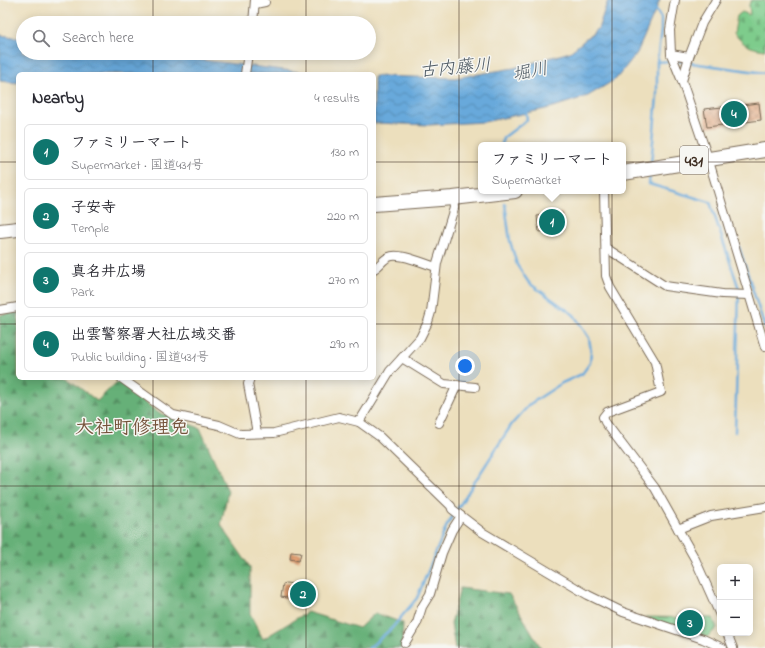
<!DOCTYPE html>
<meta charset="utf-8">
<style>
body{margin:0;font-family:"Indie Flower","Klee One",sans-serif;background:#f2f2f3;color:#2b2b33}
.controls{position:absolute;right:12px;bottom:12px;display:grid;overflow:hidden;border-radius:6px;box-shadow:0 2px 10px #0003}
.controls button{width:36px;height:36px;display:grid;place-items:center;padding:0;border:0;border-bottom:1px solid #e1e1e2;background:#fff;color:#2b2b33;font:20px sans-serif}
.you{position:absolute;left:465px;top:366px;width:14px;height:14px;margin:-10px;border:3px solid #fff;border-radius:50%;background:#1a73e8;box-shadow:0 0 0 6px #1a73e833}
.badge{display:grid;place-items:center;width:26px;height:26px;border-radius:50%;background:#0f766e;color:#fff;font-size:13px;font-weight:700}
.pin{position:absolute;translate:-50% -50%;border:2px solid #fff;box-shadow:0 1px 4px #0006}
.popup{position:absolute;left:478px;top:142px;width:148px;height:52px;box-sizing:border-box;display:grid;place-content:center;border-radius:6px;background:#fff;filter:drop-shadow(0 1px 3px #0005);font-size:13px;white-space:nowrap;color:#7c7c81}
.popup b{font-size:15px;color:#2b2b33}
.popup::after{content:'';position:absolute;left:50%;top:100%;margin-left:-8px;border:8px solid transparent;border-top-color:#fff}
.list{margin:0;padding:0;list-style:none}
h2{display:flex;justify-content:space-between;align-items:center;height:52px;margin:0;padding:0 16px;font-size:17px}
h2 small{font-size:13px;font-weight:400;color:#7c7c81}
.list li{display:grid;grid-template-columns:26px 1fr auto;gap:12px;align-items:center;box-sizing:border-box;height:56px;margin:0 8px 8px;padding:0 8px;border:1px solid #e1e1e2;border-radius:6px}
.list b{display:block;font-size:15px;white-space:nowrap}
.list p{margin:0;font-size:13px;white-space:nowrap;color:#7c7c81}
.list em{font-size:13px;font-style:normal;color:#7c7c81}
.icon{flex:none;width:22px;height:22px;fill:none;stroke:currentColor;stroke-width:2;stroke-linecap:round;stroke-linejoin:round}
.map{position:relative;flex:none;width:765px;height:648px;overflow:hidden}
.search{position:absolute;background:#fff;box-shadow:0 2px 10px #0003;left:16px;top:16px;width:360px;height:44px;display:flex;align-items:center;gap:10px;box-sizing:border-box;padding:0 14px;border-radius:22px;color:#7c7c81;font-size:15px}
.panel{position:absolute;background:#fff;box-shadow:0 2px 10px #0003;left:16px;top:72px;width:360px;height:308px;border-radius:6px}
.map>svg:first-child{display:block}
.forest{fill:url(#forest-firs);stroke:#506d4b}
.cemetery{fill:url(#cemetery-stones);stroke:#5c7b55}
.park{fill:#7ecc8c;stroke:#5c7b55}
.water{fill:url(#water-waves);stroke:#516a7c}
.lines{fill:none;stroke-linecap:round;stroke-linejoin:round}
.stream{stroke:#67a9db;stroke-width:2.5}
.building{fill:url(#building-cross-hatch)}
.street-casing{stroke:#796956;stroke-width:10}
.highway-casing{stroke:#796956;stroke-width:16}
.street{stroke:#fff;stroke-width:8}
.highway{stroke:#fff;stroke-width:14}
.grid{fill:none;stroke:#3b2a1e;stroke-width:1;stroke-opacity:0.55}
.labels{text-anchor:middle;stroke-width:3;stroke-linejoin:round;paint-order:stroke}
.shield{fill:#f6f6f2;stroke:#73675e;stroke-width:1}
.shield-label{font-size:16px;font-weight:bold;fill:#3b2a1e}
.water-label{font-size:18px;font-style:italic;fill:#4a5660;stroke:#f6f6f2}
.quarter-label{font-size:19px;font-weight:bold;fill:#75533b;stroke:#f6f6f2}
</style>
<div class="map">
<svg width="765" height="648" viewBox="0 0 765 648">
<defs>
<pattern id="forest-firs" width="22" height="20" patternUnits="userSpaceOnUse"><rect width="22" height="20" fill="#66b078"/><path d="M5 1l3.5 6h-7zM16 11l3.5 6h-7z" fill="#558f62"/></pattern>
<pattern id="cemetery-stones" width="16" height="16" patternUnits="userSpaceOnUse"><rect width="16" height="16" fill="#7ecc8c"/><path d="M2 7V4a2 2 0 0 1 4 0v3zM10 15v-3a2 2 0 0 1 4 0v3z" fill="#6eaf78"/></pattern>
<pattern id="water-waves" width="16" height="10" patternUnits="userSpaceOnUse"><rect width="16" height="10" fill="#67a9db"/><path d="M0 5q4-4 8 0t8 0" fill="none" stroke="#568ab1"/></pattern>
<pattern id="building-cross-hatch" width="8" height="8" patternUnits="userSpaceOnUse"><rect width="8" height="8" fill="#e09f72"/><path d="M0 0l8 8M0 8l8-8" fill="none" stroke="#b7825d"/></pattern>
</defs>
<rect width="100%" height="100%" fill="#f6f6f2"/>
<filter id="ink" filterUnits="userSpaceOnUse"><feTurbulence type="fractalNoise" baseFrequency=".025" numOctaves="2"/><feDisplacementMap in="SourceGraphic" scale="8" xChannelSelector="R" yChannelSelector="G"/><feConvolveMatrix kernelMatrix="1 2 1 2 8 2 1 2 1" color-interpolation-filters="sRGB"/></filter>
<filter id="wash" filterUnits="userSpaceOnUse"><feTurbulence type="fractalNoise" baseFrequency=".012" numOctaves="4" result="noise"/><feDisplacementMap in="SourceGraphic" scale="16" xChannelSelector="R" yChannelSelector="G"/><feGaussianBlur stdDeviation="0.9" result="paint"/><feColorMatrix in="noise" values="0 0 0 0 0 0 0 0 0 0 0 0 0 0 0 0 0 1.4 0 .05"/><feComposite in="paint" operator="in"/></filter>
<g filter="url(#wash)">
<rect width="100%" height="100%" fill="#ecdfbd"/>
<g class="forest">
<path d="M18,312v66h49l30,23 21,-20 39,31 43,16 28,63 -7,34 29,42v47l13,25 44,-27 52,16 16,-15 28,10 -1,25h-402v-333z"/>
<path d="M460,588l49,6 32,54h-86l-4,-24z"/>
</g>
<path class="cemetery" d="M752,0h13v50c-15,-2 -22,-5 -31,-17l3,-17 5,-4 8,3 -1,-11z"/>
<path class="park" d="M645,617l68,1 4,10 -10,9z"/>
<g class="water">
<path d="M608,0h52l-23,53 -21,26 -28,17 -38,12 -66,14 -55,3 -55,-2v-47l81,2 59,-10 56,-16 28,-23z"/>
<path d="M0,35l23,3v15h122l164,20 23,1h-314v9l-18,-2z"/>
</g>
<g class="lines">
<g class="stream">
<path d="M654,7l7,11v12l-4,32 14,-1"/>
<path d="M676,61l89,12"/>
<path d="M502,145l1,-7 24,-18 -1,-9"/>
<path d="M651,164l6,-68v-34"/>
<path d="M650,173l-1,11 61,18 29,87 -4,143"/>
<path d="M739,247l26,81"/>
<path d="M369,648l23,-20 25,-30 30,-73 65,-101 18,-20 32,-21 20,-9 8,-11 1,-12 -2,-13 -15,-23 -45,-32 -12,-18 -7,-24 -5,-37"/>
</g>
</g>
<g id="blocks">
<g class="building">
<path d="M759,103l2,17 -54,7 -3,-18z"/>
<path d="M562,213l2,16 -25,3 -2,-16z"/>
<path d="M291,552l10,1 -2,8 -9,-2z"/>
<path d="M286,583l7,1v3l14,2 -3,12 -23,-4 2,-13z"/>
</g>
</g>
</g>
<g filter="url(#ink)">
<use href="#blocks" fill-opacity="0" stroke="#796956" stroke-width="1"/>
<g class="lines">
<defs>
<g id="street">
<path d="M675,0l-5,30 1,24 11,27 26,77 57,189"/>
<path d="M255,4l10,-2"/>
<path d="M253,23l2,-23"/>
<path d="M671,54l18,3 13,-34 14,-23"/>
<path d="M245,74l3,-21"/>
<path d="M682,81l7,-24"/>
<path d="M604,191l2,85 4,11 45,75 6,30 -54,20 -4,5 2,5 50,66 40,71 25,56"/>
<path d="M606,248l59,38 57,8 27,1"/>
<path d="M374,269c6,-3 9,-10 15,-12 10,-5 36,7 47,10"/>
<path d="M0,310l18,-3"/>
<path d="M402,358l42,26 31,3"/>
<path d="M121,378l52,37 46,10 21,9 34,-1 65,-16 20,5 21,15 71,69 1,3 30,23 106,63 35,17 80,27 20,9"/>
<path d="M250,378l-2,6 9,49"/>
<path d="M359,422l31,-51 30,-33 8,-16 3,-10 6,-49 17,-55 -1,-10"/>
<path d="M439,423l18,-38"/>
<path d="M678,529l33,-13 54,-9"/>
<path d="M727,633l6,15"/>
<path d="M405,643l12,-20 5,-16 8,-13 12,-41 10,-23 9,-14"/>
</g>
<g id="highway">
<path d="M623,173l142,-23"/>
<path d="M374,204l79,-6 62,-7"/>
<path d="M0,231l18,-2"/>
</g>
</defs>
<use href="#street" class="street-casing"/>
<use href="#highway" class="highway-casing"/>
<use href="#street" class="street"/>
<use href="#highway" class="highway"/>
</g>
</g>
<path class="grid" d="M153,0v23M306,0v23M459,0v648M612,0v648M153,53v21M306,53v21M0,162h18M374,162h391M0,324h18M374,324h391M153,378v270M306,378v270M0,486h765"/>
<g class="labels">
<rect class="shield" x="680" y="146" width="28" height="28" rx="3"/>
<g class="shield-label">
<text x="694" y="166">431</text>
</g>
<g class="water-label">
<text transform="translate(455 67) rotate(-5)" y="6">古内藤川</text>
<text transform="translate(530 71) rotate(-12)" y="6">堀川</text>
</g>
<g class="quarter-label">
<text x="132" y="433">大社町修理免</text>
</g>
</g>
</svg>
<div class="controls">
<button>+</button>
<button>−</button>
</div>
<div class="you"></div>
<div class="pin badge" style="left:552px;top:222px">1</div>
<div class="popup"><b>ファミリーマート</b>Supermarket</div>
<div class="pin badge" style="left:303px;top:594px">2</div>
<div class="pin badge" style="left:690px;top:623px">3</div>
<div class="pin badge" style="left:734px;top:114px">4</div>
<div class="search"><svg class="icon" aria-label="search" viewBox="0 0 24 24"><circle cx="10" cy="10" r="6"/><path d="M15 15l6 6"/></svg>Search here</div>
<section class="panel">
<h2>Nearby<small>4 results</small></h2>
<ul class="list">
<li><span class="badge">1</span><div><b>ファミリーマート</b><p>Supermarket · 国道431号</p></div><em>130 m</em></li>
<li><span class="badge">2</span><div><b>子安寺</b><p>Temple</p></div><em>220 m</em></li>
<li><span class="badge">3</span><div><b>真名井広場</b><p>Park</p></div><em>270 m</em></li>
<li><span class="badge">4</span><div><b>出雲警察署大社広域交番</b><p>Public building · 国道431号</p></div><em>290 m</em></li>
</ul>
</section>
</div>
